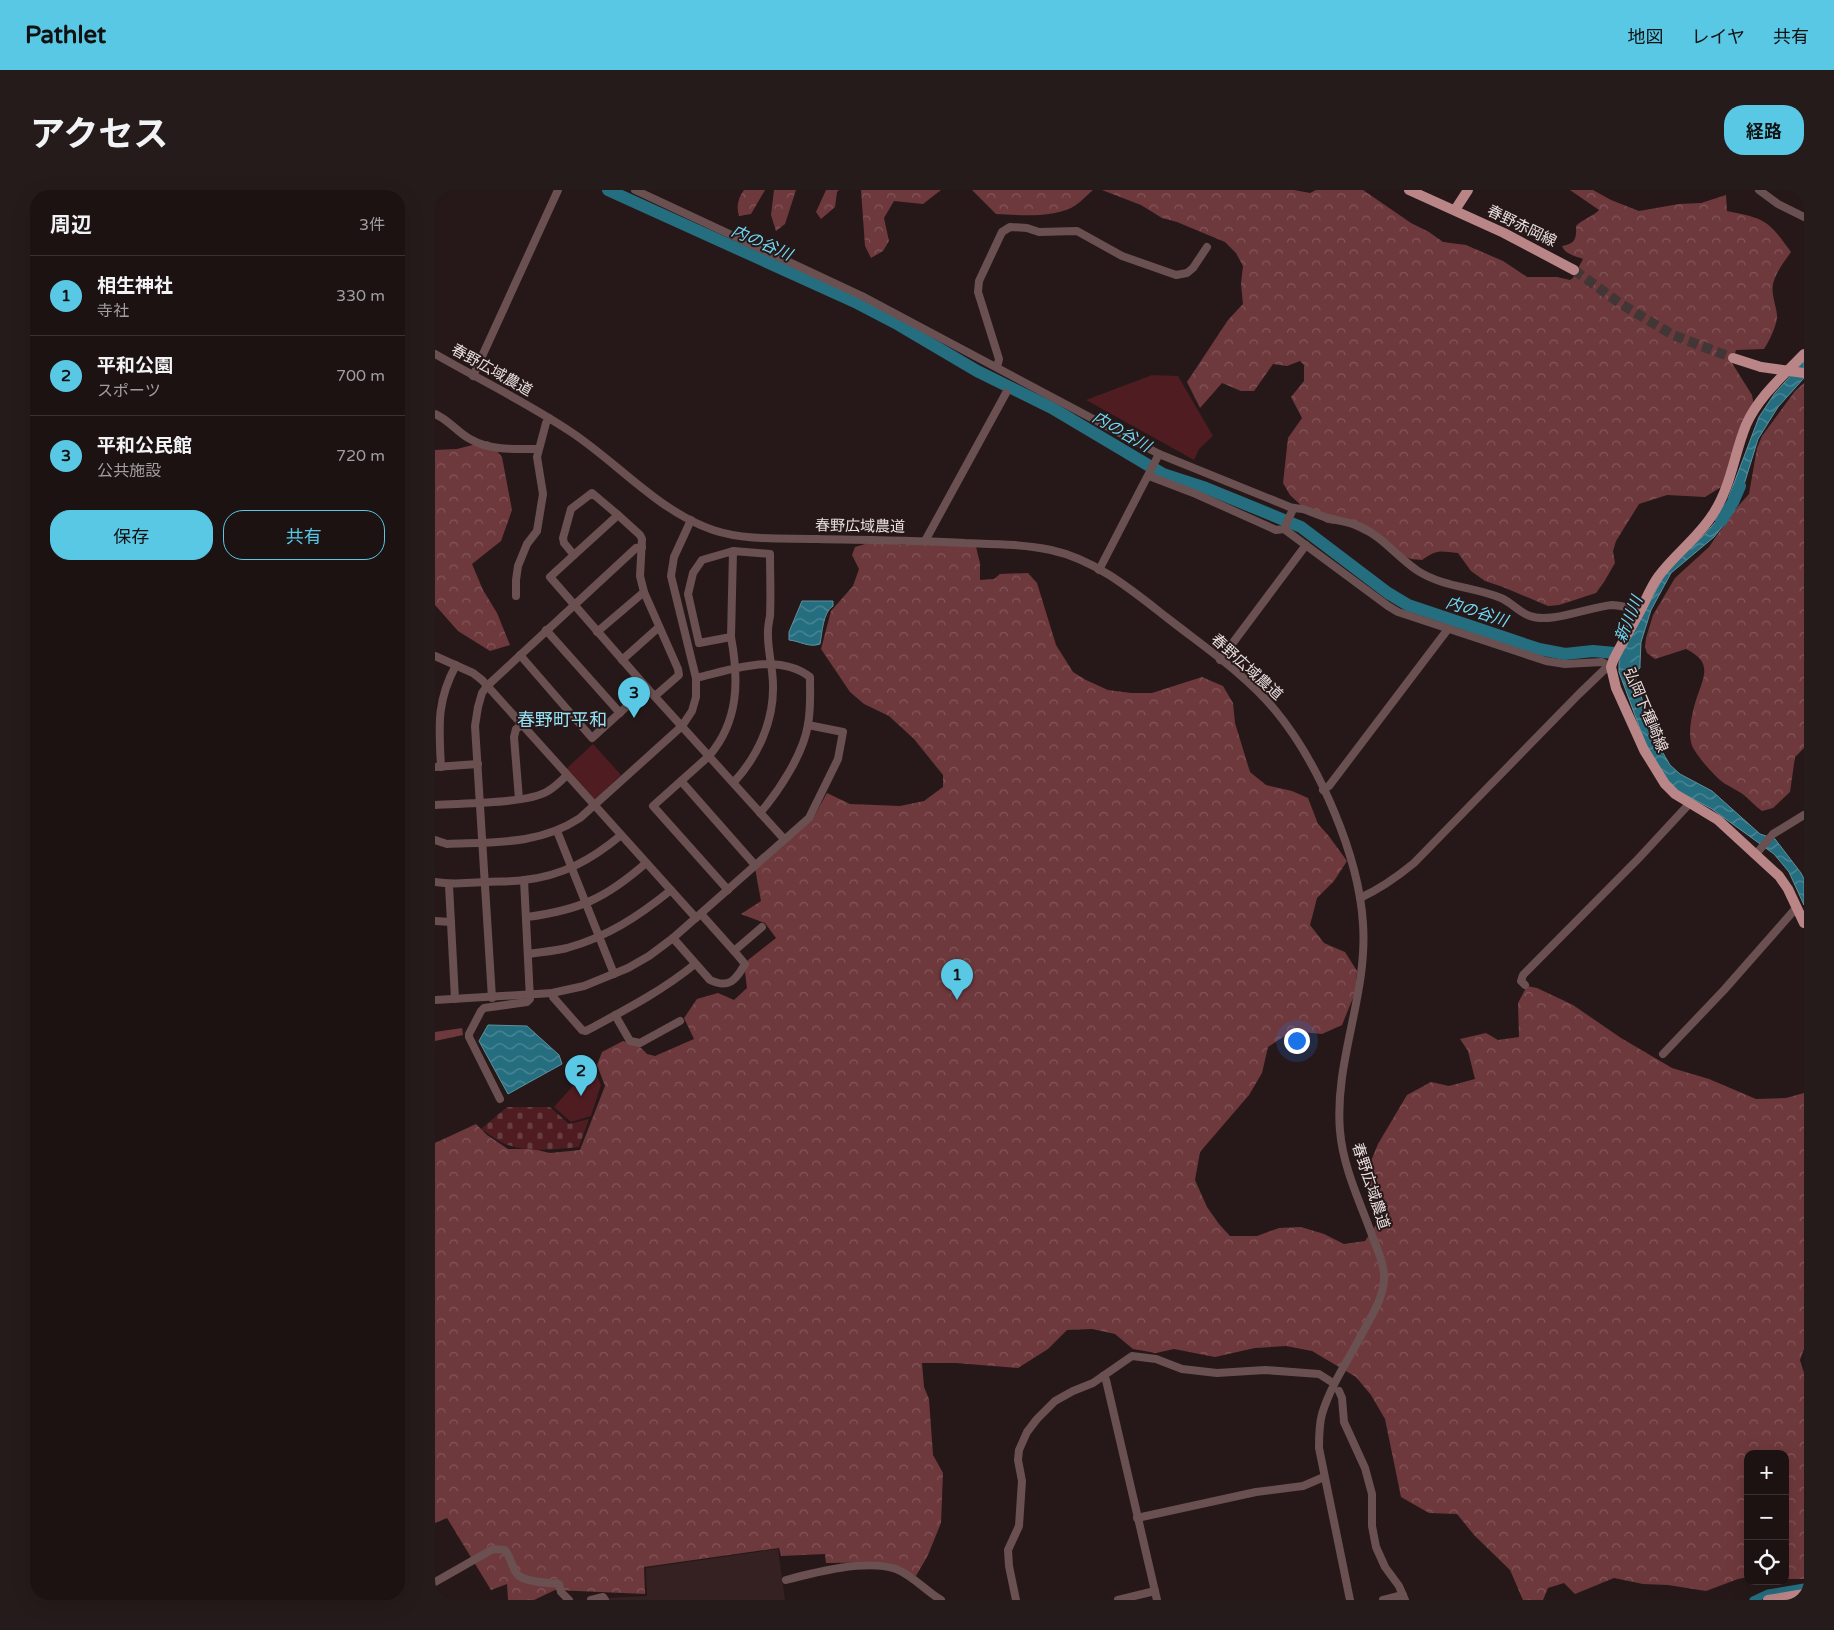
<!DOCTYPE html>
<html lang="ja">
<meta charset="utf-8">
<style>
body{margin:0;font-family:"Varela Round","Noto Sans JP",sans-serif;background:#251b1b;color:#f1f3f6}
.controls{position:absolute;right:15px;bottom:15px;display:grid;overflow:hidden;border-radius:10px;box-shadow:0 5px 20px #0002}
.controls button{width:45px;height:45px;display:grid;place-items:center;padding:0;border:0;border-bottom:1px solid #3a3232;background:#1c1212;color:#f1f3f6;font:25px sans-serif}
.you{position:absolute;left:861px;top:850px;width:18px;height:18px;margin:-12px;border:4px solid #fff;border-radius:50%;background:#1a73e8;box-shadow:0 0 0 8px #1a73e833}
.badge{display:grid;place-items:center;width:32px;height:32px;border-radius:50%;background:#59c8e5;color:#111;font-size:16px;font-weight:700}
.pin{position:absolute;translate:-50% -41px;filter:drop-shadow(0 1px 2px #0008)}
.pin::after{content:'';position:absolute;top:26px;width:18px;height:15px;background:inherit;clip-path:polygon(0 0,100% 0,50% 100%)}
.list{margin:0;padding:0;list-style:none}
h2{display:flex;justify-content:space-between;align-items:center;height:65px;margin:0;padding:0 20px;font-size:21px}
h2 small{font-size:16px;font-weight:400;color:#a09e9f}
.list li{display:grid;grid-template-columns:32px 1fr auto;gap:15px;align-items:center;box-sizing:border-box;height:80px;padding:0 20px;border-top:1px solid #3a3232}
.list b{display:block;font-size:19px;white-space:nowrap}
.list p{margin:0;font-size:16px;white-space:nowrap;color:#a09e9f}
.list em{font-size:16px;font-style:normal;color:#a09e9f}
.actions{display:flex;gap:10px;padding:15px 20px}
.actions a{flex:1;padding:11px 0;border:1px solid #59c8e5;border-radius:20px;text-align:center;font-size:18px;color:#59c8e5}
.actions .main{background:#59c8e5;color:#111}
.icon{flex:none;width:28px;height:28px;fill:none;stroke:currentColor;stroke-width:2;stroke-linecap:round;stroke-linejoin:round}
.map{position:relative;flex:none;width:1369px;height:1410px;overflow:hidden;border-radius:20px}
header{display:flex;align-items:center;gap:30px;box-sizing:border-box;height:70px;padding:0 25px;background:#59c8e5;color:#111}
header strong{font-size:24px}
nav{display:flex;gap:28px;margin-inline-start:auto;font-size:18px}
.intro{display:flex;align-items:center;justify-content:space-between;box-sizing:border-box;height:120px;padding:0 30px}
h1{margin:0;font-size:35px}
.button{padding:12px 22px;border-radius:20px;background:#59c8e5;color:#111;font-size:18px;font-weight:700}
main{display:flex;gap:30px;padding:0 30px}
aside{flex:1;background:#1c1212;border-radius:20px;box-shadow:0 5px 20px #0002}
.map>svg:first-child{display:block}
.built{fill:#352122}
.forest{fill:url(#forest-crowns)}
.cemetery{fill:url(#cemetery-stones)}
.park{fill:#4e1c21}
.water{fill:url(#water-waves);stroke:#60909c}
.lines{fill:none;stroke-linecap:round;stroke-linejoin:round}
.canal{stroke:#256e80;stroke-width:7}
.river{stroke:#256e80;stroke-width:12}
.major-tunnel{stroke:#433636;stroke-width:10;stroke-dasharray:10 5;stroke-linecap:butt}
.minor{stroke:#6a5051;stroke-width:8}
.major{stroke:#b98587;stroke-width:10}
.major-bridge{stroke:#b98587;stroke-width:10}
.labels{text-anchor:middle;stroke-width:4;stroke-linejoin:round;paint-order:stroke}
.street-label{font-size:15px;fill:#e9dfdf;stroke:#261818}
.water-label{font-size:16px;font-style:italic;fill:#70dbf7;stroke:#261818}
.quarter-label{font-size:18px;fill:#96e2f7;stroke:#261818}
</style>
<header>
<strong>Pathlet</strong>
<nav><a>地図</a><a>レイヤ</a><a>共有</a></nav>
</header>
<div class="intro"><h1>アクセス</h1><a class="button">経路</a></div>
<main>
<aside>
<h2>周辺<small>3件</small></h2>
<ul class="list">
<li><span class="badge">1</span><div><b>相生神社</b><p>寺社</p></div><em>330 m</em></li>
<li><span class="badge">2</span><div><b>平和公園</b><p>スポーツ</p></div><em>700 m</em></li>
<li><span class="badge">3</span><div><b>平和公民館</b><p>公共施設</p></div><em>720 m</em></li>
</ul>
<div class="actions"><a class="main">保存</a><a>共有</a></div>
</aside>
<div class="map">
<svg width="1369" height="1410" viewBox="0 0 1369 1410">
<defs>
<pattern id="forest-crowns" width="20" height="18" patternUnits="userSpaceOnUse" patternTransform="scale(1.25)"><rect width="20" height="18" fill="#6e393d"/><path d="M2 6a3 3 0 1 1 6 0M12 15a3 3 0 1 1 6 0" fill="none" stroke="#835559"/></pattern>
<pattern id="cemetery-stones" width="16" height="16" patternUnits="userSpaceOnUse" patternTransform="scale(1.25)"><rect width="16" height="16" fill="#4e1c21"/><path d="M2 7V4a2 2 0 0 1 4 0v3zM10 15v-3a2 2 0 0 1 4 0v3z" fill="#683d41"/></pattern>
<pattern id="water-waves" width="16" height="10" patternUnits="userSpaceOnUse" patternTransform="scale(1.25)"><rect width="16" height="10" fill="#256e80"/><path d="M0 5q4-4 8 0t8 0" fill="none" stroke="#4f8997"/></pattern>
</defs>
<rect width="100%" height="100%" fill="#261818"/>
<path class="built" d="M343,1359l7,51h-176l-2,-2 40,-2 -1,-28z"/>
<g class="forest">
<path d="M309,0h21l-14,24 -12,2c-3,-9 -1,-18 5,-26z"/>
<path d="M339,0h22l-11,34 -9,7 -5,-16z"/>
<path d="M391,0h13l-2,2 -2,15 -14,12 -5,-7z"/>
<path d="M426,0h80l-18,14 -29,-3 -10,17 5,23 -6,10 -12,7 -6,-12z"/>
<path d="M537,0h121c-7,6 -14,14 -22,18 -22,10 -52,7 -75,6z"/>
<path d="M667,0h192l16,3 6,-3h47l48,33 18,9 14,10 23,3 37,16 24,16h30l13,3 3,-2 10,-19c-8,-3 -18,-5 -21,-13 12,-2 15,-6 14,-20 7,-7 16,-9 23,-16l-29,-20h23l18,10 28,11 40,-7 22,-1 25,-8 1,16c39,8 41,9 64,41 -7,10 -15,20 -18,32 -2,11 3,21 4,31 1,8 -8,27 -13,34l-28,1 -4,13 20,32 2,11 -31,80 -18,11 -38,-2 -28,9 -23,37 -3,10 2,12 -11,19 -8,11 -37,12 -11,1 -45,-19 -18,-6 -14,-10 -13,-18c-18,-2 -21,-4 -36,7l-11,-1 -10,-4 -18,-12 -37,-18 -19,-2 -20,-12 -17,-16 -7,-12 5,-45 14,-20 -11,-21 13,-16v-16l-4,-4 -13,5 -14,-2 -19,27h-13l-19,-8 -22,25 -13,-26 41,-62 15,-16 -2,-20 2,-18 -7,-13 -11,-11 -48,-20 -15,-4 -21,-13z"/>
<path d="M1369,193v365l-9,9 -5,35 -17,16 -11,3c-7,-5 -11,-10 -17,-15 -8,-7 -19,-10 -26,-17 -7,-6 -27,-28 -28,-37 -3,-13 2,-33 6,-45 8,-23 15,-35 -11,-48l-31,10 -8,-6 -2,-6 1,-9 7,-23 22,-37 34,-31 23,-34 17,-19 8,-46 5,-12 33,-45z"/>
<path d="M53,251l14,16 10,53 -11,31 -29,23 11,26 14,23 13,32 -20,6 -32,-20 -23,-26v-155l22,-1z"/>
<path d="M451,351l16,4 29,-3 45,5 4,16v17l14,-1 6,-5 28,-1 9,10 19,62 17,27 13,8 22,10 23,3h21l50,-16 21,9 10,17 2,20 15,49 16,13 26,6 16,7 10,26 10,11 19,26 -13,20 -17,17 -7,27 14,18 21,9 12,19 -2,22 -13,32 -20,9 -30,-3 -24,16 -6,26 -13,22 -49,57 -5,28 12,27 12,17 11,12h27l22,-8 22,-1 23,7 20,10 21,-3 15,-22 -14,-46 12,-29 29,-49 24,-13 18,4 26,-7 -7,-28 -8,-12 26,-6 12,7 21,-3 -1,-34 9,-17 10,2 36,17 48,33 51,30 37,11 47,20 30,-1 18,-5v256l-4,11 4,13v206h-19v-125h-37v123l-10,2 -32,12 -38,-6 -25,-1 -29,-6 -39,16 -11,-11 -16,5 -5,12h-20l-13,-30 -36,-35 -17,-21 -28,-1 -28,-16 -16,-78 -14,-24 -15,-18 -44,-26 -26,-5 -31,2 -40,9 -41,-8 -18,4 -23,-4 -18,-15 -23,-5 -25,1 -19,19 -30,19 -62,-5h-34l2,24 5,12 4,56 10,18 -2,50 -13,32 -12,21c-33,-16 -55,-13 -90,-13l-1,-9 -44,2 -2,-8 -135,19 1,27 -90,-4 -21,10h-26l-1,-16 -16,6 -44,-72 -12,5v-380l41,-19 11,11 21,14h25l17,4 30,-3 25,-64 -8,-21 5,-13 21,-11 16,5 8,8 8,2 39,-17 -10,-21 13,-19 21,-6 16,7 13,-12 -2,-16 3,-12 28,-22 -11,-15 -24,-9 20,-13 -6,-33 57,-48 15,-27 23,11 50,2 24,-5 19,-14v-12l-29,-36 -25,-23 -25,-12 -14,-12 -29,-43 10,-38 22,-25 6,-17 -7,-14 3,-8 17,-5z"/>
<path d="M27,838l1,7 -28,6v-9z"/>
</g>
<path class="cemetery" d="M72,917h43l19,17 20,-5 -10,28c-23,2 -49,6 -71,-2 -9,-3 -19,-11 -27,-16z"/>
<g class="park">
<path d="M717,185l26,1 35,60 -14,13 -5,11 -108,-60z"/>
<path d="M158,554l28,31 -28,26 -28,-31z"/>
<path d="M154,878h5l7,17 -10,31 -20,6 -17,-15z"/>
</g>
<g class="water">
<path d="M1369,171v17l-26,29 -20,32 -20,65 -10,-5 31,-82 16,-24z"/>
<path d="M1289,315l11,5 -21,27 -43,36 -20,37 -10,32 -1,22v4l-5,5 1,8 20,60 14,24 10,9 32,17 48,43 15,5 26,34 3,6v26l-15,-33 -15,-18 -62,-45 -34,-18 -13,-14 -19,-32 -27,-73v-9l5,-13 43,-80 36,-34 16,-18z"/>
<path d="M367,411h31v5c-10,6 -11,27 -13,38 -11,4 -20,-3 -31,-4v-8z"/>
<path d="M53,835l39,1 32,29 3,9 -54,30 -29,-53z"/>
</g>
<g class="lines">
<path class="canal" d="M1318,1410l15,-7 36,-6"/>
<g class="river">
<path d="M173,0l247,112 44,23 78,46 75,37 111,66 43,14 95,39 87,66 20,12 131,44 26,5 28,-3 22,2 12,3"/>
<path d="M1286,331l12,-19 7,-16"/>
</g>
<path class="major-tunnel" d="M1139,80l47,34 52,31 60,23"/>
<g class="minor">
<path d="M200,0l227,106 297,158 126,51c7,4 11,3 18,4 9,3 17,7 25,9 11,3 23,4 33,9 22,10 37,31 57,44 25,16 56,16 83,27 10,4 19,15 29,18 20,8 59,-9 82,-11 10,0 19,5 30,3"/>
<path d="M1324,0l19,14 26,13"/>
<path d="M0,164c45,26 93,49 136,78 47,31 87,79 142,98 33,11 70,8 104,9 49,1 98,1 148,4 28,1 58,1 86,7 46,10 83,42 119,70 36,28 76,55 105,90 44,53 84,146 88,214 5,71 -29,137 -23,207 3,37 21,73 33,107 5,13 12,28 11,42 -1,17 -11,34 -19,48 -14,28 -34,56 -43,86 -3,11 -3,22 -3,34l31,152"/>
<path d="M562,177l2,-8 -21,-67 1,-11 23,-49 8,-5 17,1 12,4 38,-1 45,25 54,19 11,-2 6,-5 14,-21"/>
<path d="M38,186l85,-186"/>
<path d="M0,224c14,6 22,18 35,25 21,12 45,10 68,10"/>
<path d="M714,286l47,18 80,36 8,-1 104,77 10,6 148,49 19,3 37,-2 9,5"/>
<path d="M183,325l-26,-22 -21,16 -8,29 1,5 10,12 -24,22 97,111 137,151"/>
<path d="M849,339l9,-20"/>
<path d="M490,351l81,-148"/>
<path d="M298,361l-2,86 -32,6 -11,-49 5,-21 9,-13 31,-9 37,3c0,20 1,41 0,62 -1,5 -2,10 -2,15 -1,18 5,36 5,54 1,36 -15,71 -39,97"/>
<path d="M139,365l44,-40 22,20 2,4 -2,37 4,16 34,77 1,6 -24,21"/>
<path d="M664,380l60,-116"/>
<path d="M81,406v-16l2,-14 9,-22 10,-13 6,-37 -6,-37 9,-34 3,-5"/>
<path d="M111,440l74,83"/>
<path d="M162,442l47,-40"/>
<path d="M85,465l72,83 55,-50"/>
<path d="M0,466l38,17 9,7 214,238"/>
<path d="M187,470l37,-33"/>
<path d="M785,470l86,-115"/>
<path d="M261,488c35,-8 82,-26 114,-1 0,15 1,32 -2,47 -4,29 -29,67 -48,89"/>
<path d="M0,577l43,-3"/>
<path d="M6,577c-2,-40 -5,-65 15,-102"/>
<path d="M246,591l74,84"/>
<path d="M888,600l6,-4 119,-157"/>
<path d="M84,609l-5,-62 2,-8 6,-4"/>
<path d="M0,615c26,-2 93,-1 113,-14 7,-4 13,-10 18,-15"/>
<path d="M122,641l57,143"/>
<path d="M0,650l12,4c47,-2 92,1 133,-26l102,-92 10,-15 4,-14v-19l-25,-102 3,-19 17,-37"/>
<path d="M1321,664l17,-20 31,-19"/>
<path d="M0,692c17,3 33,1 50,0 13,-1 26,0 39,-2 38,-4 67,-20 96,-44"/>
<path d="M14,695l6,114"/>
<path d="M293,700l-75,-84 56,-50c30,-35 30,-76 22,-119"/>
<path d="M925,708c20,-9 37,-21 54,-35l165,-169 25,-24 7,-3"/>
<path d="M266,724l33,37 28,-24"/>
<path d="M92,727c53,-7 79,-19 119,-54"/>
<path d="M0,731l16,1"/>
<path d="M238,748l37,42c19,9 26,0 35,-16l-11,-13"/>
<path d="M93,764c13,-2 27,-3 39,-6 40,-11 72,-32 104,-58"/>
<path d="M1090,795l-4,-4 2,-6 115,-116 52,-56"/>
<path d="M117,803l1,4 29,33 4,1c39,-21 76,-40 109,-67"/>
<path d="M57,808l-17,-272 3,-19 4,-14 5,-7 149,-138 6,-1"/>
<path d="M0,810l117,-7 32,-7 44,-18 21,-12 24,-18 136,-120 29,-59 5,-27 -35,-7"/>
<path d="M180,825l15,26 10,2 40,-22"/>
<path d="M1228,864l61,-64 73,-83"/>
<path d="M65,909l-31,-62v-3l12,-23 3,-3 43,-6 3,-3 -6,-119"/>
<path d="M668,1186l3,4 51,220"/>
<path d="M904,1201l3,7 2,24 21,46 7,26v32l4,21 9,20 14,19 6,14"/>
<path d="M702,1328l119,-26 47,-6 21,-9"/>
<path d="M351,1390c30,-8 80,-21 110,-11 16,6 30,22 45,31"/>
<path d="M0,1392l58,-33 12,1c6,7 6,16 12,24 6,8 32,9 42,10l2,8 8,8"/>
<path d="M156,1410l12,-3 2,3"/>
<path d="M581,1410l-7,-34 -1,-16 11,-24 3,-45 -4,-21 1,-10 8,-18 10,-13 18,-18 18,-10 20,-8 39,-27 24,3 26,10 35,4 48,-3 54,4 11,7"/>
<path d="M683,1410l37,-9"/>
<path d="M948,1410l20,-5"/>
</g>
<g class="major">
<path d="M974,0l95,43 70,37"/>
<path d="M1020,20l13,-20"/>
<path d="M1369,164c-21,22 -45,42 -58,71 -12,29 -15,62 -33,89 -15,24 -39,41 -55,63 -8,11 -12,23 -18,34 -9,17 -19,33 -27,50l-2,6 5,21 28,62 21,34 10,10 43,26 61,56 9,13 16,34"/>
<path d="M1298,168l28,9"/>
<path d="M1333,1410l36,-6"/>
</g>
<path class="major-bridge" d="M1326,177l43,6"/>
</g>
<g class="labels">
<g class="street-label">
<text transform="translate(1087 36) rotate(26)" y="5">春野赤岡線</text>
<text transform="translate(57 180) rotate(29)" y="5">春野広域農道</text>
<text transform="translate(425 336) rotate(1)" y="5">春野広域農道</text>
<text transform="translate(812 477) rotate(42)" y="5">春野広域農道</text>
<text transform="translate(1211 520) rotate(67)" y="5">弘岡下種崎線</text>
<text transform="translate(936 996) rotate(72)" y="5">春野広域農道</text>
</g>
<g class="water-label">
<text transform="translate(327 52) rotate(24)" y="6">内の谷川</text>
<text transform="translate(687 241) rotate(30)" y="6">内の谷川</text>
<text transform="translate(1042 421) rotate(18)" y="6">内の谷川</text>
<text transform="translate(1193 429) rotate(-68)" y="6">新川川</text>
</g>
<g class="quarter-label">
<text x="127" y="536">春野町平和</text>
</g>
</g>
</svg>
<div class="controls">
<button>+</button>
<button>−</button>
<button><svg class="icon" aria-label="locate" viewBox="0 0 24 24"><circle cx="12" cy="12" r="6"/><path d="M12 2v4M12 18v4M2 12h4M18 12h4"/></svg></button>
</div>
<div class="you"></div>
<div class="pin badge" style="left:522px;top:810px">1</div>
<div class="pin badge" style="left:146px;top:906px">2</div>
<div class="pin badge" style="left:199px;top:528px">3</div>
</div>
</main>
